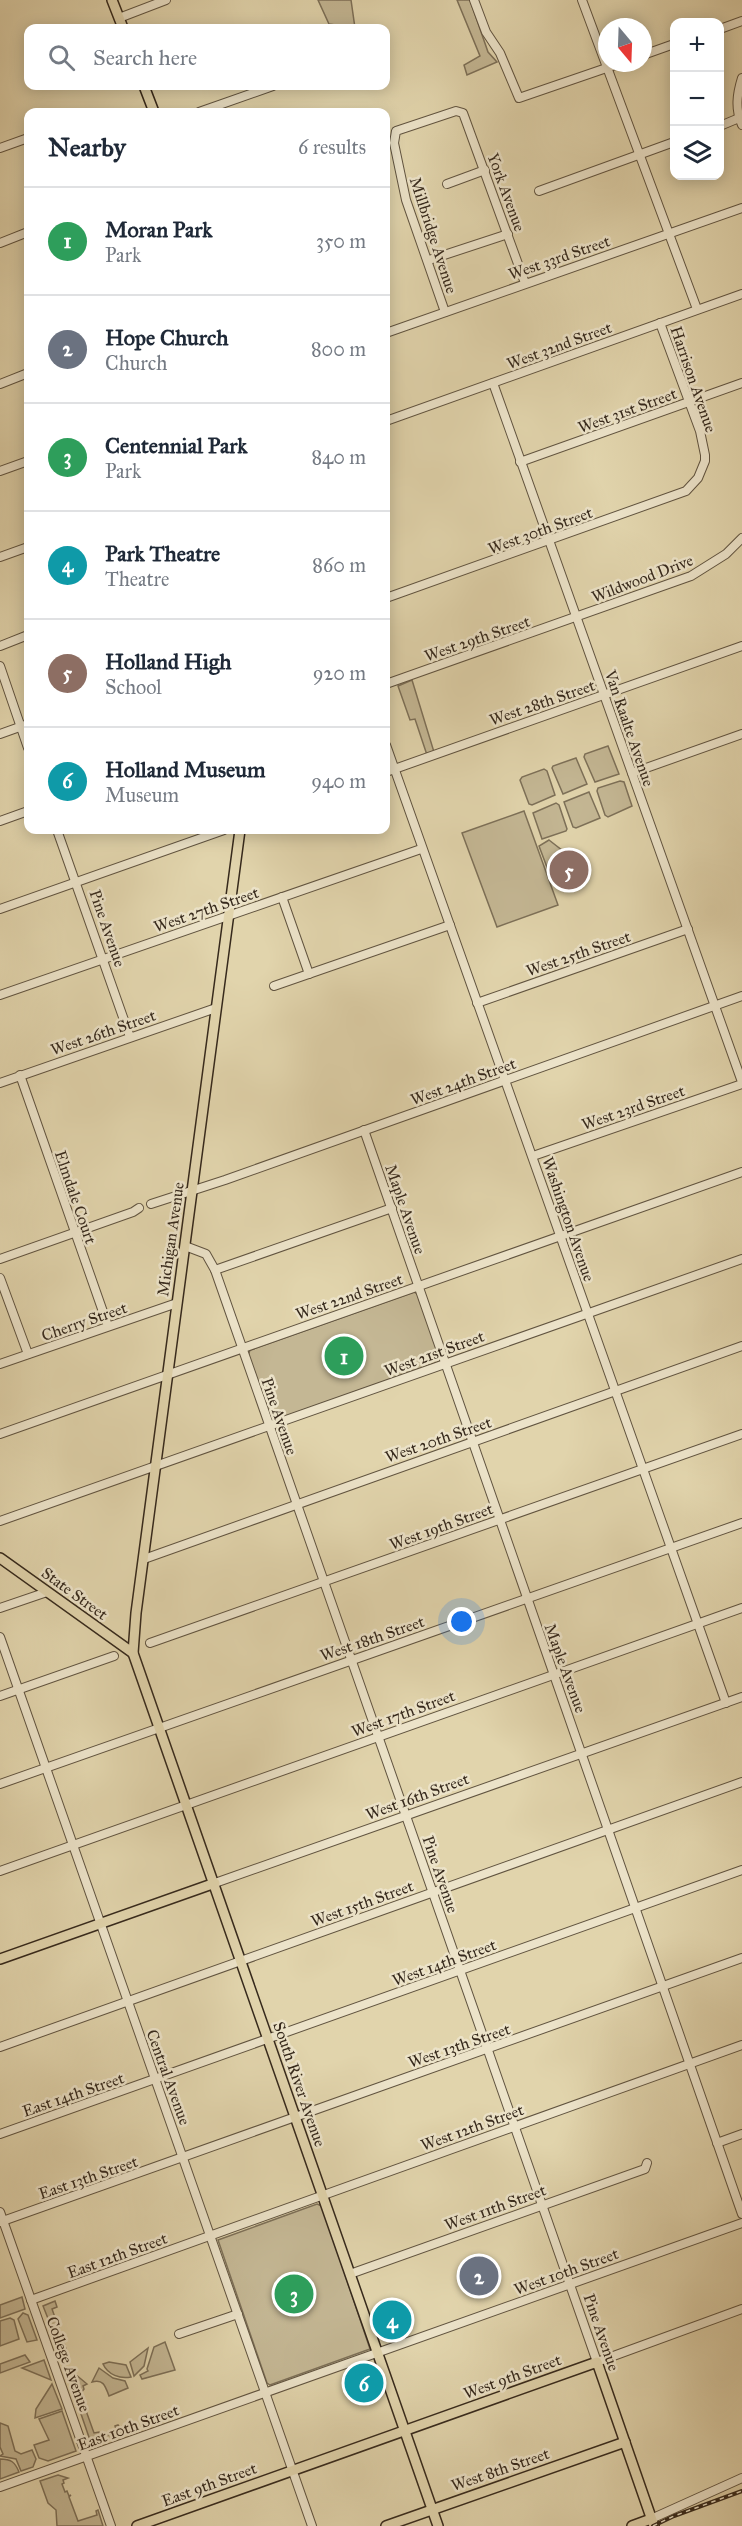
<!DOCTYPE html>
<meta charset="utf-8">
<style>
body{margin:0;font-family:"IM FELL Great Primer",serif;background:#f6f6f7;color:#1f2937}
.controls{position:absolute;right:18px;top:18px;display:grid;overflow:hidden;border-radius:12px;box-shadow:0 3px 15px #0003}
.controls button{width:54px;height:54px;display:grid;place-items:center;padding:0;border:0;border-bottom:2px solid #e0e1e3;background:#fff;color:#1f2937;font:30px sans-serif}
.compass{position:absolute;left:598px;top:18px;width:54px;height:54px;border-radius:50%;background:#fff;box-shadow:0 3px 15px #0003;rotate:161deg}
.you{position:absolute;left:462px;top:1622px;width:21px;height:21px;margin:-15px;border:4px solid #fff;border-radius:50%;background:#1a73e8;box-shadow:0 0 0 9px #1a73e833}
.badge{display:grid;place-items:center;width:39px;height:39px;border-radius:50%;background:#d93025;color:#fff;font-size:20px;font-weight:700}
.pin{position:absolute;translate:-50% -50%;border:3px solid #fff;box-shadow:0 2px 6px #0006}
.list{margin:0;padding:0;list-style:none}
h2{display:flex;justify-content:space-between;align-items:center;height:78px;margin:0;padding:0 24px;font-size:26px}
h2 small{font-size:20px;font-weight:400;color:#747a83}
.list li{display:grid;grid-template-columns:39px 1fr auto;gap:18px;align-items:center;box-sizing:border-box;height:108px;padding:0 24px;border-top:2px solid #e0e1e3}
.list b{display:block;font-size:22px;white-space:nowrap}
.list p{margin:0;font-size:20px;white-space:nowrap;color:#747a83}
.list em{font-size:20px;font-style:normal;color:#747a83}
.icon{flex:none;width:33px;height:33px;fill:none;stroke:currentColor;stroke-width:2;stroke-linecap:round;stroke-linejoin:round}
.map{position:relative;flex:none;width:742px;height:2526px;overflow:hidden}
.search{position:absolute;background:#fff;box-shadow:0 3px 15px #0003;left:24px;top:24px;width:366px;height:66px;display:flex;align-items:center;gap:15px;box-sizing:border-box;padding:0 21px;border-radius:12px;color:#747a83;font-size:22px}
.panel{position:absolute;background:#fff;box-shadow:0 3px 15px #0003;left:24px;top:108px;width:366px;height:726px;border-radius:12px}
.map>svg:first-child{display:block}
.green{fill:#c4b794;stroke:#7d7058;stroke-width:1.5}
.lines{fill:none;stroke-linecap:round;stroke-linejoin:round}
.minor-casing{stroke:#615440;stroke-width:10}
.major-casing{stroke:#36291c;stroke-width:12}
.minor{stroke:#ece3c9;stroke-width:8}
.major{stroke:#e1d4ac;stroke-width:9}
.rail-casing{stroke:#36291c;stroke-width:4}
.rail{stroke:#ece3c9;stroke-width:1.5;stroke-dasharray:4.5;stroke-linecap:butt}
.labels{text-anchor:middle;stroke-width:5;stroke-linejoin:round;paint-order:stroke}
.street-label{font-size:16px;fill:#36291c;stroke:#ece3c9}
</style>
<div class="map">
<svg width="742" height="2526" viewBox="0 0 742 2526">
<rect width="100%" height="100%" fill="#e1d4ac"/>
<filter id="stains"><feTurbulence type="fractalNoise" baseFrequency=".00333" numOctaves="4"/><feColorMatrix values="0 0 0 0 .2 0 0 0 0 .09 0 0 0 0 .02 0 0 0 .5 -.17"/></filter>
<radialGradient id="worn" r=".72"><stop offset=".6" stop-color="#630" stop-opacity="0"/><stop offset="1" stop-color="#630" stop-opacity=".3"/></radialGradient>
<g class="green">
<path d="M318,0h33l4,28 -26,-4z"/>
<path d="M457,0h13l18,52 9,10 -30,13 -3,-10 16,-9z"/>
<path d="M412,680l22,72 -7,3 -12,-36 -5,1 -12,-34z"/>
<path d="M608,746l11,28 -24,8 -11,-25 1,-3z"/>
<path d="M576,758l11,26 -24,10 -11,-26 1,-2z"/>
<path d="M544,769l3,2 8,24 -23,10 -3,-1 -9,-24 2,-3z"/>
<path d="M620,781l4,1 8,24 -24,11 -3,-2 -8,-24 1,-3z"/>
<path d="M589,792l11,26 -24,10 -3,-1 -9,-25z"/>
<path d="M556,803l3,2 8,24 -1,2 -24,8 -9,-26z"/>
<path d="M524,811l34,94 -61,22 -35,-94z"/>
<path d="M549,840l14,11 -9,16 -6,3 -9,-24z"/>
<path d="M414,1292l4,2 23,65 -2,3 -164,58 -4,-1 -23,-63 2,-6z"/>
<path d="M317,2204l5,2 48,143 -100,36 -3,-2 -49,-143z"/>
<path d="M22,2297l3,12 -25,9v-13z"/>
<path d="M55,2301l2,6 -5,2 16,45 -5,2 -20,-50z"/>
<path d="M23,2313l5,2 9,25 -10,2 -9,-23z"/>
<path d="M10,2318l4,2 5,19 -19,7v-25z"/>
<path d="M165,2342l10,28 -33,9 -2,-4 8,-4 -1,-2 7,-22z"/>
<path d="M148,2348l-4,18 -10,10 -4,-14z"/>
<path d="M25,2355l5,7 -30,11v-9z"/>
<path d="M44,2360l7,20 -29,-12z"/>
<path d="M109,2362l17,3 5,12c-11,2 -23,-2 -28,-13z"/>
<path d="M99,2368l14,10 12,3 3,7 -19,8c-4,-11 -6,-17 -17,-14z"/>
<path d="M75,2374l12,10 -4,2 1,3 -4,5 14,39 5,-1 2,5 16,-5 -2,-6 3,-1 6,9 -32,12 -24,-70z"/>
<path d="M52,2384l10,25 -27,9 1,-9z"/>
<path d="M62,2411l14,40 -28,10 -9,-3 -5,-13 15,-5 -10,-21z"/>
<path d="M0,2423l8,3 7,25 6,3 11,-4 4,9 -3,8 -12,4 -5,-12 -16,-3 3,-2 -3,-7z"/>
<path d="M0,2459c11,0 15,3 19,13l-19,7z"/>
<path d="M58,2475l10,3 -5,2 1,3 -2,1 3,8 2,-1 2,5 2,-1 -2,2 9,24 19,-6 -1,-4 2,-1 5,16h-46l-1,-16 -8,-7 -8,-22z"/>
</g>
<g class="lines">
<defs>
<g id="minor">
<path d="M474,0l12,32 14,21 19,45 102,-35"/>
<path d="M582,0l115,309"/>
<path d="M119,18l47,-18"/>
<path d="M720,29l22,-8"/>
<path d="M643,55l31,-11"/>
<path d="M742,78c-5,16 -7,31 0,47"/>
<path d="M199,112l74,-26"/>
<path d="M720,126l19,-8"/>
<path d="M0,148l28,-10"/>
<path d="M447,184l38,-14"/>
<path d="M539,191l135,-49"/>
<path d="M0,243l28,-11"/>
<path d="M429,260l79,-26"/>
<path d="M445,312l-39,-112 -12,-57 2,-12 60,-20 7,2 62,170"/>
<path d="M386,333l356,-125"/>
<path d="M493,383l249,699"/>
<path d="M0,384l28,-11"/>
<path d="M386,421l356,-127"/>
<path d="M520,462l222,-79"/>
<path d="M0,471l28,-10"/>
<path d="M0,557l28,-10"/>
<path d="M386,598l300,-107 12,-13 7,-17v-6l-5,-24 -40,-108"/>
<path d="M0,646l28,-11"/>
<path d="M0,666l28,82"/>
<path d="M386,684l305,-108 35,-22 16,-16"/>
<path d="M0,734l28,-10"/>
<path d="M386,745l340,958"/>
<path d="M386,772l356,-126"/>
<path d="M632,773l110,-39"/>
<path d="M0,821l28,-10"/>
<path d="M57,830l73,207"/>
<path d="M282,897l27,77"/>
<path d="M0,909l224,-79"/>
<path d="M274,986l176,-61"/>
<path d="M0,995l421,-146"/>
<path d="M477,1003l211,-74"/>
<path d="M20,1075l88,251"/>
<path d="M0,1083l216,-75"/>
<path d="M364,1130l378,1084"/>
<path d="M533,1156l209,-72"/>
<path d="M151,1204l74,-24 517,-184"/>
<path d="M185,1246l21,8 9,16 382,1092 145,-53"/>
<path d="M0,1259l133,-47 6,-4"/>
<path d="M215,1270l177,-62"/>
<path d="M0,1278l28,76"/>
<path d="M0,1364l177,-61"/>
<path d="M0,1434l742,-262"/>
<path d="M0,1521l742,-262"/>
<path d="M144,1559l598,-213"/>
<path d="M0,1608l47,-16"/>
<path d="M0,1637l312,889"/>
<path d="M150,1643l592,-209"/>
<path d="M0,1696l114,-40"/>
<path d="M0,1784l742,-261"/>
<path d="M0,1871l742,-263"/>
<path d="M215,1883l527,-186"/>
<path d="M0,2047l742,-265"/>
<path d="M0,2134l742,-264"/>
<path d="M717,2143l25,-9"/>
<path d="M0,2212l111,314"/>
<path d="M0,2222l742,-264"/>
<path d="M350,2274l295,-105 2,-6"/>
<path d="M31,2300l711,-255"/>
<path d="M179,2334l59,-20"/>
<path d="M0,2487l742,-264"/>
<path d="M651,2519l91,-41"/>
</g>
<g id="major">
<path d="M112,0l11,28"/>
<path d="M144,86l10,26"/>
<path d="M240,830l-104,783 -3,40 305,873"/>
<path d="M0,1558l133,95"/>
<path d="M0,1959l215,-76"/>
<path d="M137,2526l460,-164 57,164"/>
<path d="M386,2526l239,-84"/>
<path d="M632,2526l19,-7"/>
</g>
</defs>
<use href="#minor" class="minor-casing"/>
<use href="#major" class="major-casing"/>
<use href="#minor" class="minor"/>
<use href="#major" class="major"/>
<defs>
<path id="rail" d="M653,2526l21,-10 68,-25"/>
</defs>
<use href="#rail" class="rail-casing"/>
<use href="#rail" class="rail"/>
</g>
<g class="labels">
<g class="street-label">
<text transform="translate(507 192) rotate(70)" y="6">York Avenue</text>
<text transform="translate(434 235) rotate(72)" y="6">Millbridge Avenue</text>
<text transform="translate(559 257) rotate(-19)" y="6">West 33rd Street</text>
<text transform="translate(559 345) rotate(-20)" y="6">West 32nd Street</text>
<text transform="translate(694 379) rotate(71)" y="6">Harrison Avenue</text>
<text transform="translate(627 410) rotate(-20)" y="6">West 31st Street</text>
<text transform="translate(540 530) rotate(-20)" y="6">West 30th Street</text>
<text transform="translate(642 578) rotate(-21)" y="6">Wildwood Drive</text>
<text transform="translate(477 638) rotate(-19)" y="6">West 29th Street</text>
<text transform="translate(542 702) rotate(-19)" y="6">West 28th Street</text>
<text transform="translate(630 728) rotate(71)" y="6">Van Raalte Avenue</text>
<text transform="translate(206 909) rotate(-19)" y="6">West 27th Street</text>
<text transform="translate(108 928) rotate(71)" y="6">Pine Avenue</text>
<text transform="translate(578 953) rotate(-19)" y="6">West 25th Street</text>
<text transform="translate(103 1032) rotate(-19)" y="6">West 26th Street</text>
<text transform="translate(463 1081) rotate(-20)" y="6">West 24th Street</text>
<text transform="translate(633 1107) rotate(-19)" y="6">West 23rd Street</text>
<text transform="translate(76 1197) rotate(71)" y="6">Elmdale Court</text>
<text transform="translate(406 1209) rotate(71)" y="6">Maple Avenue</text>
<text transform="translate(569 1219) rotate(71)" y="6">Washington Avenue</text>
<text transform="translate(170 1239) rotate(-82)" y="6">Michigan Avenue</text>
<text transform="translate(349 1296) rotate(-19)" y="6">West 22nd Street</text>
<text transform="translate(84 1321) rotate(-19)" y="6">Cherry Street</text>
<text transform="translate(434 1353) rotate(-20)" y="6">West 21st Street</text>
<text transform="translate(280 1416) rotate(71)" y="6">Pine Avenue</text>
<text transform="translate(438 1439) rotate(-19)" y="6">West 20th Street</text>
<text transform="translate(441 1526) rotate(-20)" y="6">West 19th Street</text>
<text transform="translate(75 1593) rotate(36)" y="6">State Street</text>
<text transform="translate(372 1638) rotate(-19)" y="6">West 18th Street</text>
<text transform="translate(566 1668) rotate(70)" y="6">Maple Avenue</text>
<text transform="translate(403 1713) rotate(-20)" y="6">West 17th Street</text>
<text transform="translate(417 1796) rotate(-20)" y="6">West 16th Street</text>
<text transform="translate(441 1874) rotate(71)" y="6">Pine Avenue</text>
<text transform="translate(362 1903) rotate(-20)" y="6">West 15th Street</text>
<text transform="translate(444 1962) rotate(-20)" y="6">West 14th Street</text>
<text transform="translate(459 2045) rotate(-19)" y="6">West 13th Street</text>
<text transform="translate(169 2077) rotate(70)" y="6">Central Avenue</text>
<text transform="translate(300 2084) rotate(71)" y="6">South River Avenue</text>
<text transform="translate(73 2094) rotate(-19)" y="6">East 14th Street</text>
<text transform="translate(472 2127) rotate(-20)" y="6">West 12th Street</text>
<text transform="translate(88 2177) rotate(-19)" y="6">East 13th Street</text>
<text transform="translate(495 2207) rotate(-20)" y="6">West 11th Street</text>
<text transform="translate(117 2255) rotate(-20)" y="6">East 12th Street</text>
<text transform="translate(566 2271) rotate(-20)" y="6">West 10th Street</text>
<text transform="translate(602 2332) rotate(71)" y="6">Pine Avenue</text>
<text transform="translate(69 2364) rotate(70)" y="6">College Avenue</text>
<text transform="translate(512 2376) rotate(-20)" y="6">West 9th Street</text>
<text transform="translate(128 2427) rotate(-20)" y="6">East 10th Street</text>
<text transform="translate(500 2469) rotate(-19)" y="6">West 8th Street</text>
<text transform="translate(209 2484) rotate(-20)" y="6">East 9th Street</text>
</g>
</g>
<rect width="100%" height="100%" filter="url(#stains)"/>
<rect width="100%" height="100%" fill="url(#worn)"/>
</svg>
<div class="controls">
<button>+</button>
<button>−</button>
<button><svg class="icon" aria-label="layers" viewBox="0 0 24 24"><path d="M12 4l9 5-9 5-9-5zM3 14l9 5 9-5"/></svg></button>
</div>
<svg class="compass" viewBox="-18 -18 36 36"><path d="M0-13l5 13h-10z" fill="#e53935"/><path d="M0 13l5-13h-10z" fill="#747a83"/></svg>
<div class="you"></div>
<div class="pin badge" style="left:344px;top:1356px;background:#2e9e5b">1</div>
<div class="pin badge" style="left:479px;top:2276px;background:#6b7280">2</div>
<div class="pin badge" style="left:294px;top:2294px;background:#2e9e5b">3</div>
<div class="pin badge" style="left:392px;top:2320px;background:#0f9aa8">4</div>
<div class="pin badge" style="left:569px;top:870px;background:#8d6e63">5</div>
<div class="pin badge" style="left:364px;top:2383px;background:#0f9aa8">6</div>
<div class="search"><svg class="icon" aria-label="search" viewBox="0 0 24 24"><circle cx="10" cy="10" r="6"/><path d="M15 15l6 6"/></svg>Search here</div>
<section class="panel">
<h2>Nearby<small>6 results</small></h2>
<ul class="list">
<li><span class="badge" style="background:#2e9e5b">1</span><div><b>Moran Park</b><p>Park</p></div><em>350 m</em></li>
<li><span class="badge" style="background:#6b7280">2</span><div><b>Hope Church</b><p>Church</p></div><em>800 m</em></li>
<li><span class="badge" style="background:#2e9e5b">3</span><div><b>Centennial Park</b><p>Park</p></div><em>840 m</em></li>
<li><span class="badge" style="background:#0f9aa8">4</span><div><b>Park Theatre</b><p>Theatre</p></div><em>860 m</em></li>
<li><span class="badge" style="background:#8d6e63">5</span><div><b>Holland High</b><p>School</p></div><em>920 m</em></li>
<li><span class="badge" style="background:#0f9aa8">6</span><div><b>Holland Museum</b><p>Museum</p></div><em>940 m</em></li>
</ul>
</section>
</div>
